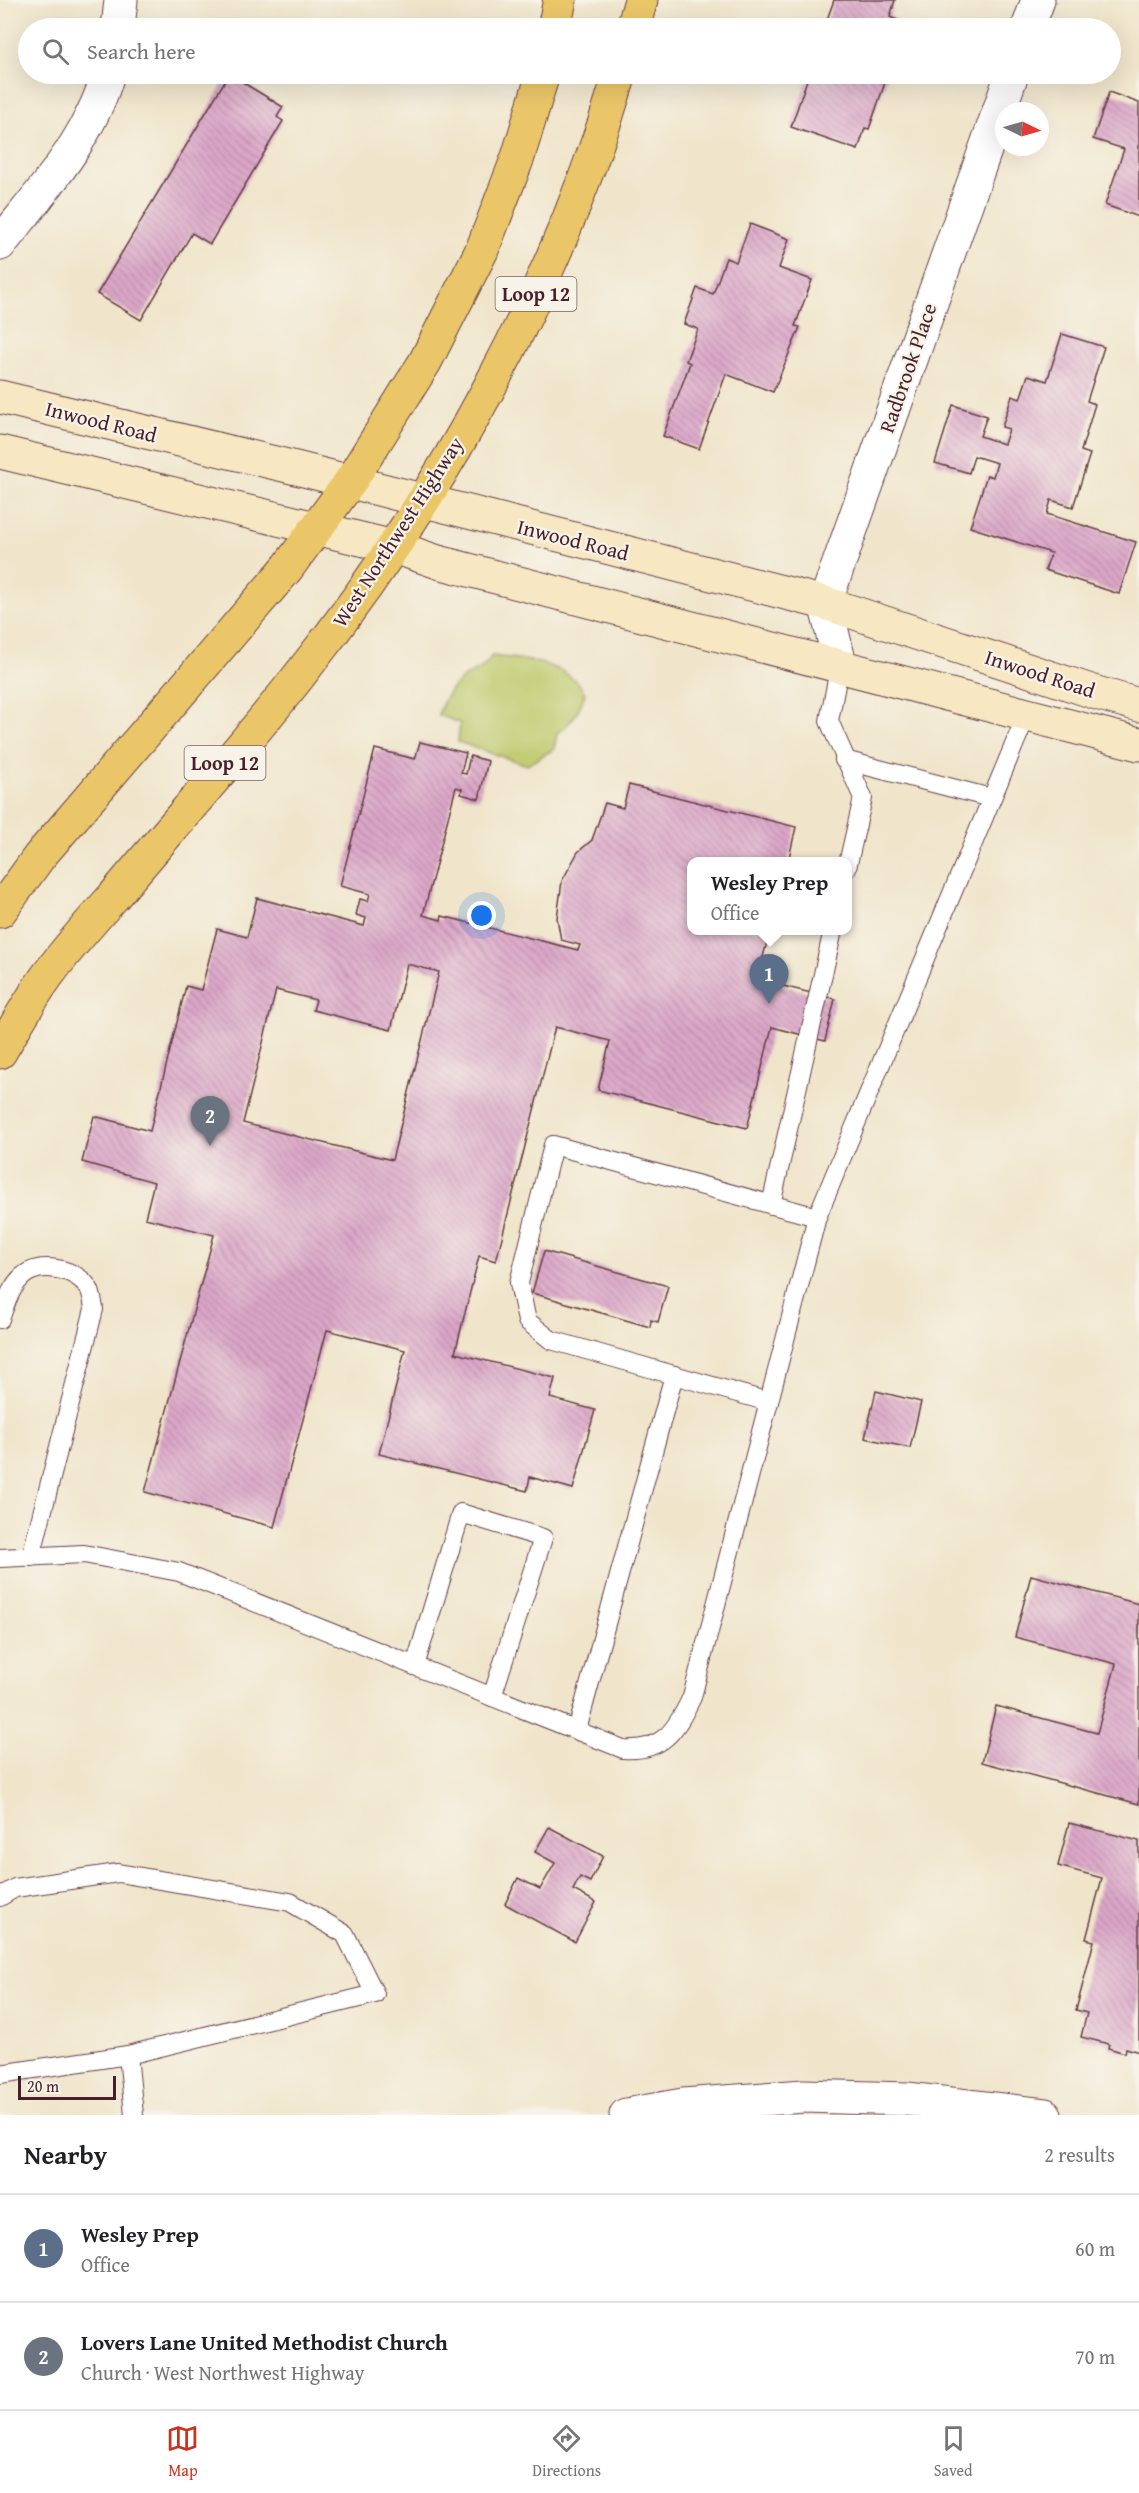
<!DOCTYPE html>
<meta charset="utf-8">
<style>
body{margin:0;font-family:"Gentium Book Plus",serif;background:#f6f6f6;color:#202124}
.compass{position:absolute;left:995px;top:102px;width:54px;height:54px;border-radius:50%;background:#fff;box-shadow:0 6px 24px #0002;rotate:95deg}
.scale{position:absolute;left:18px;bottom:15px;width:98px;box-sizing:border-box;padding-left:6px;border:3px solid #4a1f2b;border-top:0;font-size:16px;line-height:21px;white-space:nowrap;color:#4a1f2b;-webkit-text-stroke:4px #f7f3e8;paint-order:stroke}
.you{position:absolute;left:482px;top:916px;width:21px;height:21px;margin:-15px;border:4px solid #fff;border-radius:50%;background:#1a73e8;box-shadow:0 0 0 9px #1a73e833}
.badge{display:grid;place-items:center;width:39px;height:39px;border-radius:50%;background:#c8321e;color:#fff;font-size:20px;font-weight:700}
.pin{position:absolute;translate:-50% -50px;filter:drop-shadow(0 2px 3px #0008)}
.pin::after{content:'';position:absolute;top:32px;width:21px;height:18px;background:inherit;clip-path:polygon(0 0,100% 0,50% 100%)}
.popup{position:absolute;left:687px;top:857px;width:165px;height:78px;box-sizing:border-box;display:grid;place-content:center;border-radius:12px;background:#fff;filter:drop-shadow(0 2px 4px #0005);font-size:20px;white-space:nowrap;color:#757577}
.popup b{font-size:22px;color:#202124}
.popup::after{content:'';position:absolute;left:50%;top:100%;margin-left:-12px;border:12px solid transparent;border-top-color:#fff}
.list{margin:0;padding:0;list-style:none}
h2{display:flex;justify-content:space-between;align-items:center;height:78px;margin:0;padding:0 24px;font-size:26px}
h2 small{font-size:20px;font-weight:400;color:#757577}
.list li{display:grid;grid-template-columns:39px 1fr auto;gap:18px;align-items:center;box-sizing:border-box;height:108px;padding:0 24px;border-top:2px solid #e0e0e0}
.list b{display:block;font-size:22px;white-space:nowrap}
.list p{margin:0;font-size:20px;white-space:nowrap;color:#757577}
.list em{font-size:20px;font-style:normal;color:#757577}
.icon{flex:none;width:33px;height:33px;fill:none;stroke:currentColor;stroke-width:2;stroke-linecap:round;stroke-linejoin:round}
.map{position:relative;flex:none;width:1139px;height:2115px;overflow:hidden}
.search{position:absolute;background:#fff;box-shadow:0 6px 24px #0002;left:18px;right:18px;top:18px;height:66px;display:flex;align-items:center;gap:15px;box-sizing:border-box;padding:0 21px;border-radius:33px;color:#757577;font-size:22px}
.sheet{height:294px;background:#fff}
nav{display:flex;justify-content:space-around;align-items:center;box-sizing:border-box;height:84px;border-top:2px solid #e0e0e0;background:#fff;font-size:16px;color:#757577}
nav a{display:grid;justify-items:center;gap:3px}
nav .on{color:#c8321e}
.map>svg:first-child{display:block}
.green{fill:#bdc96b;stroke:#84744b;stroke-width:1.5}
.building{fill:url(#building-back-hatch);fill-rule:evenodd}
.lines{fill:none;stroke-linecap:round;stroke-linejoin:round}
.lane-casing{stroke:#633d43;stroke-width:20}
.street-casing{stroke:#633d43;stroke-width:35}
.secondary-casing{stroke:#633d43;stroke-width:35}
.primary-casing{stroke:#633d43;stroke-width:35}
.lane{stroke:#fff;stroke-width:18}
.street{stroke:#fff;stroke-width:33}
.secondary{stroke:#f7e8c3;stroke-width:33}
.primary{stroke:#ebc669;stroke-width:33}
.labels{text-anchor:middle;stroke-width:4.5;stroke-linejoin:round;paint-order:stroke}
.shield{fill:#f7f3e8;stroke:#7e5f64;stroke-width:1.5}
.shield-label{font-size:20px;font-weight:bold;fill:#4a1f2b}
.street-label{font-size:21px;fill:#4a1f2b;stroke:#f7f3e8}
</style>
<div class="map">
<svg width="1139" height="2115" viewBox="0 0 1139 2115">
<defs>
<pattern id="building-back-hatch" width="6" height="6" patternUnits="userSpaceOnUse" patternTransform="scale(1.5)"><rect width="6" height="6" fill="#dca7c9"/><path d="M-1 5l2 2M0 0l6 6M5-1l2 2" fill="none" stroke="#b487a3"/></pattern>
</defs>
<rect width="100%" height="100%" fill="#f7f3e8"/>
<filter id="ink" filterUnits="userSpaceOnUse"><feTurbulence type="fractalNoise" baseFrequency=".0167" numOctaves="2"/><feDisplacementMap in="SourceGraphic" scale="12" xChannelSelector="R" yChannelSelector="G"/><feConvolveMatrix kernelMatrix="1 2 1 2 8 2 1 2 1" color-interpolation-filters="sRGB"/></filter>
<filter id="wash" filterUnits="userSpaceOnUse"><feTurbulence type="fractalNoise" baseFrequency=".008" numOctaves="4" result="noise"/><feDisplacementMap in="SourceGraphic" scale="24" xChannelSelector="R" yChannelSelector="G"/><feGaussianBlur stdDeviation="1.35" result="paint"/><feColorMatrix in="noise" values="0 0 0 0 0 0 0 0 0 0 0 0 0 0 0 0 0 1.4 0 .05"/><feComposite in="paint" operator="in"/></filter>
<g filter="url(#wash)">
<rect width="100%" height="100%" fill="#f0e5cb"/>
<path class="green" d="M492,656c32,4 76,6 93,37 -6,18 -13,30 -28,40l-3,16 -27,16 -69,-23 2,-19 -22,-8c5,-14 11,-26 24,-36 13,-10 19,-7 30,-23z"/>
<g id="blocks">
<g class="building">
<path d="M834,0h61l-5,17 12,5 -2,6h-76z"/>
<path d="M229,74l54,33 -6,10 6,4 -73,123 -18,-11 -51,87 -44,-26z"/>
<path d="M809,74h79l-19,55 -4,-1 -7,22 -67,-23z"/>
<path d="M1109,92l30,11v114l-34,-12 19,-56 -31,-10z"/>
<path d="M750,224l39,15 -10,29 33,12 -17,46 5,1 -27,65 -47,-18 -27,75 -36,-13 27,-73 -4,-2 12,-32 -14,-5 13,-36 16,6 13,-36 10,4z"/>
<path d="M1062,334l42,13 -17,54 8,3 -14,47 9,3 -17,53 -22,-7 -4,14 89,28 -17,52 -74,-24 6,-17 -81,-26 17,-52 6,2 4,-14 -23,-7 -5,17 -34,-10 18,-58 34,11 -7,20 24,8 5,-15 -7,-2 10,-31 8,3 8,-24 19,6z"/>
<path d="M420,742l46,11 -5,20 5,1 4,-18 18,5 -9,38 -18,-5 1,-5 -6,-2 -33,128 18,5 1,-4 136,34 2,-5 -19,-5 -4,-22 5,-37 16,-29 14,-12 13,-37 18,5 6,-23 167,42 -8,35h-97v68h79l-9,35 22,5 -4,15 56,14 -10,42 -53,-14 -25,101 -149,-38 12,-49 -55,-14 -59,234 -17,-5 -24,97 100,25 -5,20 45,12 -22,79 -43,-12 -3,14 -148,-37 26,-104 -78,-20 -53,197 -129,-35 69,-257 -69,-17 9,-36 -72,-20 12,-46 56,15 36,-145 15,4 16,-61 30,8 10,-39 107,28 2,-8 -10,-3 4,-16 8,2 2,-7 -30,-8 35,-137 40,10zM407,964l32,8 -47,188 -149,-37 33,-133 40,10 -3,10 78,20z"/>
<path d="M544,1251l124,35 -10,36 -7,-2 -1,7 -118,-34z"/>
<path d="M876,1391l45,11 -11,46 -45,-10z"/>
<path d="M1031,1575l108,29v200l-157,-42 14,-56 101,27 19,-69 -101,-27z"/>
<path d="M1069,1823l70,18v211l-13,-4 -1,5 -17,-5 1,-4 -28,-7 6,-24 -11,-3 18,-69 -8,-2 16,-61 -44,-12z"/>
<path d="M549,1827l54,29 -13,26 -10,-5 -7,13 23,12 -21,40 -70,-38 13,-26 22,11 15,-26 -20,-11z"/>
</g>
</g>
</g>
<g filter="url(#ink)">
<use href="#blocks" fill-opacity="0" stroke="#633d43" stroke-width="1.5"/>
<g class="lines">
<defs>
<g id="lane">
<path d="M840,664l-11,57 34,77 -16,70"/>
<path d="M844,760l147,38"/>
<path d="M771,1205l62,-275"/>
<path d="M0,1319c6,-16 13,-39 29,-47 18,-9 47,-2 59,15 4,5 5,16 6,22l-63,248"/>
<path d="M769,1402l-218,-62 -24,-19 -8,-38 34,-138 264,72"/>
<path d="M0,1558l84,-4 95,18 444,177c40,3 53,-19 69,-52l125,-480 210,-503"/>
<path d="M415,1666l46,-153 82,25 -51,159"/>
<path d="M577,1730l97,-355"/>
<path d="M0,1897l15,-9 103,-15 172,29 55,32 30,60 -247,61 -128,19"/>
<path d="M128,2055l6,60"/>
</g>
<g id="street">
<path d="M118,28l3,-28"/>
<path d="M1028,28l10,-28"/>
<path d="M0,244c42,-53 89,-104 108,-170"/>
<path d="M840,664l-15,-61 187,-529"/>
<path d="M626,2115l57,-10 121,-9 103,3 138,16"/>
</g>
<g id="secondary">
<path d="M0,397l300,72 525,134 275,91 39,11"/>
<path d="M0,452l394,95 44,15 701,182"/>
</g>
<g id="primary">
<path d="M554,28l6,-28"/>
<path d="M633,28l8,-28"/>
<path d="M0,911l39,-54 249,-290 62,-85 75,-120 57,-112 36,-93 25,-83"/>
<path d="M0,1052c16,-26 31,-55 50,-80 19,-26 42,-51 64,-76 61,-73 126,-145 185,-220 142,-179 255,-383 321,-602"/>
</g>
</defs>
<use href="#lane" class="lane-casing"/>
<use href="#street" class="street-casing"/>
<use href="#secondary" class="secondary-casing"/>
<use href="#primary" class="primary-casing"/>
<use href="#lane" class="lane"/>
<use href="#street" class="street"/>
<use href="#secondary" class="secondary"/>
<use href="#primary" class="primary"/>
</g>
</g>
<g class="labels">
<g class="shield">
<rect x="495.5" y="277" width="81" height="34" rx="4.5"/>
<rect x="184.5" y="746" width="81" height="34" rx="4.5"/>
</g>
<g class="shield-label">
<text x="536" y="301">Loop 12</text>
<text x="225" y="770">Loop 12</text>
</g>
<g class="street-label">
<text transform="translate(908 368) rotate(-71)" y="7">Radbrook Place</text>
<text transform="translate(101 422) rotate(14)" y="7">Inwood Road</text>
<text transform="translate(398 532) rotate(-57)" y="7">West Northwest Highway</text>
<text transform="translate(573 540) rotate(14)" y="7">Inwood Road</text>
<text transform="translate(1040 674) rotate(18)" y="7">Inwood Road</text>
</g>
</g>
</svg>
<svg class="compass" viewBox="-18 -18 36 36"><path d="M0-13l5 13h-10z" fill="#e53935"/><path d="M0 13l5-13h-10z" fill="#757577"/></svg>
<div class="scale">20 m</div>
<div class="you"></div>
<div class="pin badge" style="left:769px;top:1004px;background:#5c6f8a">1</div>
<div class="popup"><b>Wesley Prep</b>Office</div>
<div class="pin badge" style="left:210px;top:1146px;background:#6b7280">2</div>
<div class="search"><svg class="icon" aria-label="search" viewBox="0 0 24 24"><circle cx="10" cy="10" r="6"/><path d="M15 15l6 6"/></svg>Search here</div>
</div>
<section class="sheet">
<h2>Nearby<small>2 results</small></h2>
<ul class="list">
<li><span class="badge" style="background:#5c6f8a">1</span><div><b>Wesley Prep</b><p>Office</p></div><em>60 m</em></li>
<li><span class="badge" style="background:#6b7280">2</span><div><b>Lovers Lane United Methodist Church</b><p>Church · West Northwest Highway</p></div><em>70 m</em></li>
</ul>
</section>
<nav>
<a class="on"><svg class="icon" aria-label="map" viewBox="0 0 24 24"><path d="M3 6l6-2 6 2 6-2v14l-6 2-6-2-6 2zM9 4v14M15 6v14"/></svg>Map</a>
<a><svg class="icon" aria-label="directions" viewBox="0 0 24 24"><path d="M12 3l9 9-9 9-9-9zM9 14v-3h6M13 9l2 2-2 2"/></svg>Directions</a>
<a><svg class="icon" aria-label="saved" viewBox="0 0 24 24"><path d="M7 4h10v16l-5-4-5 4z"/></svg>Saved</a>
</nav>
